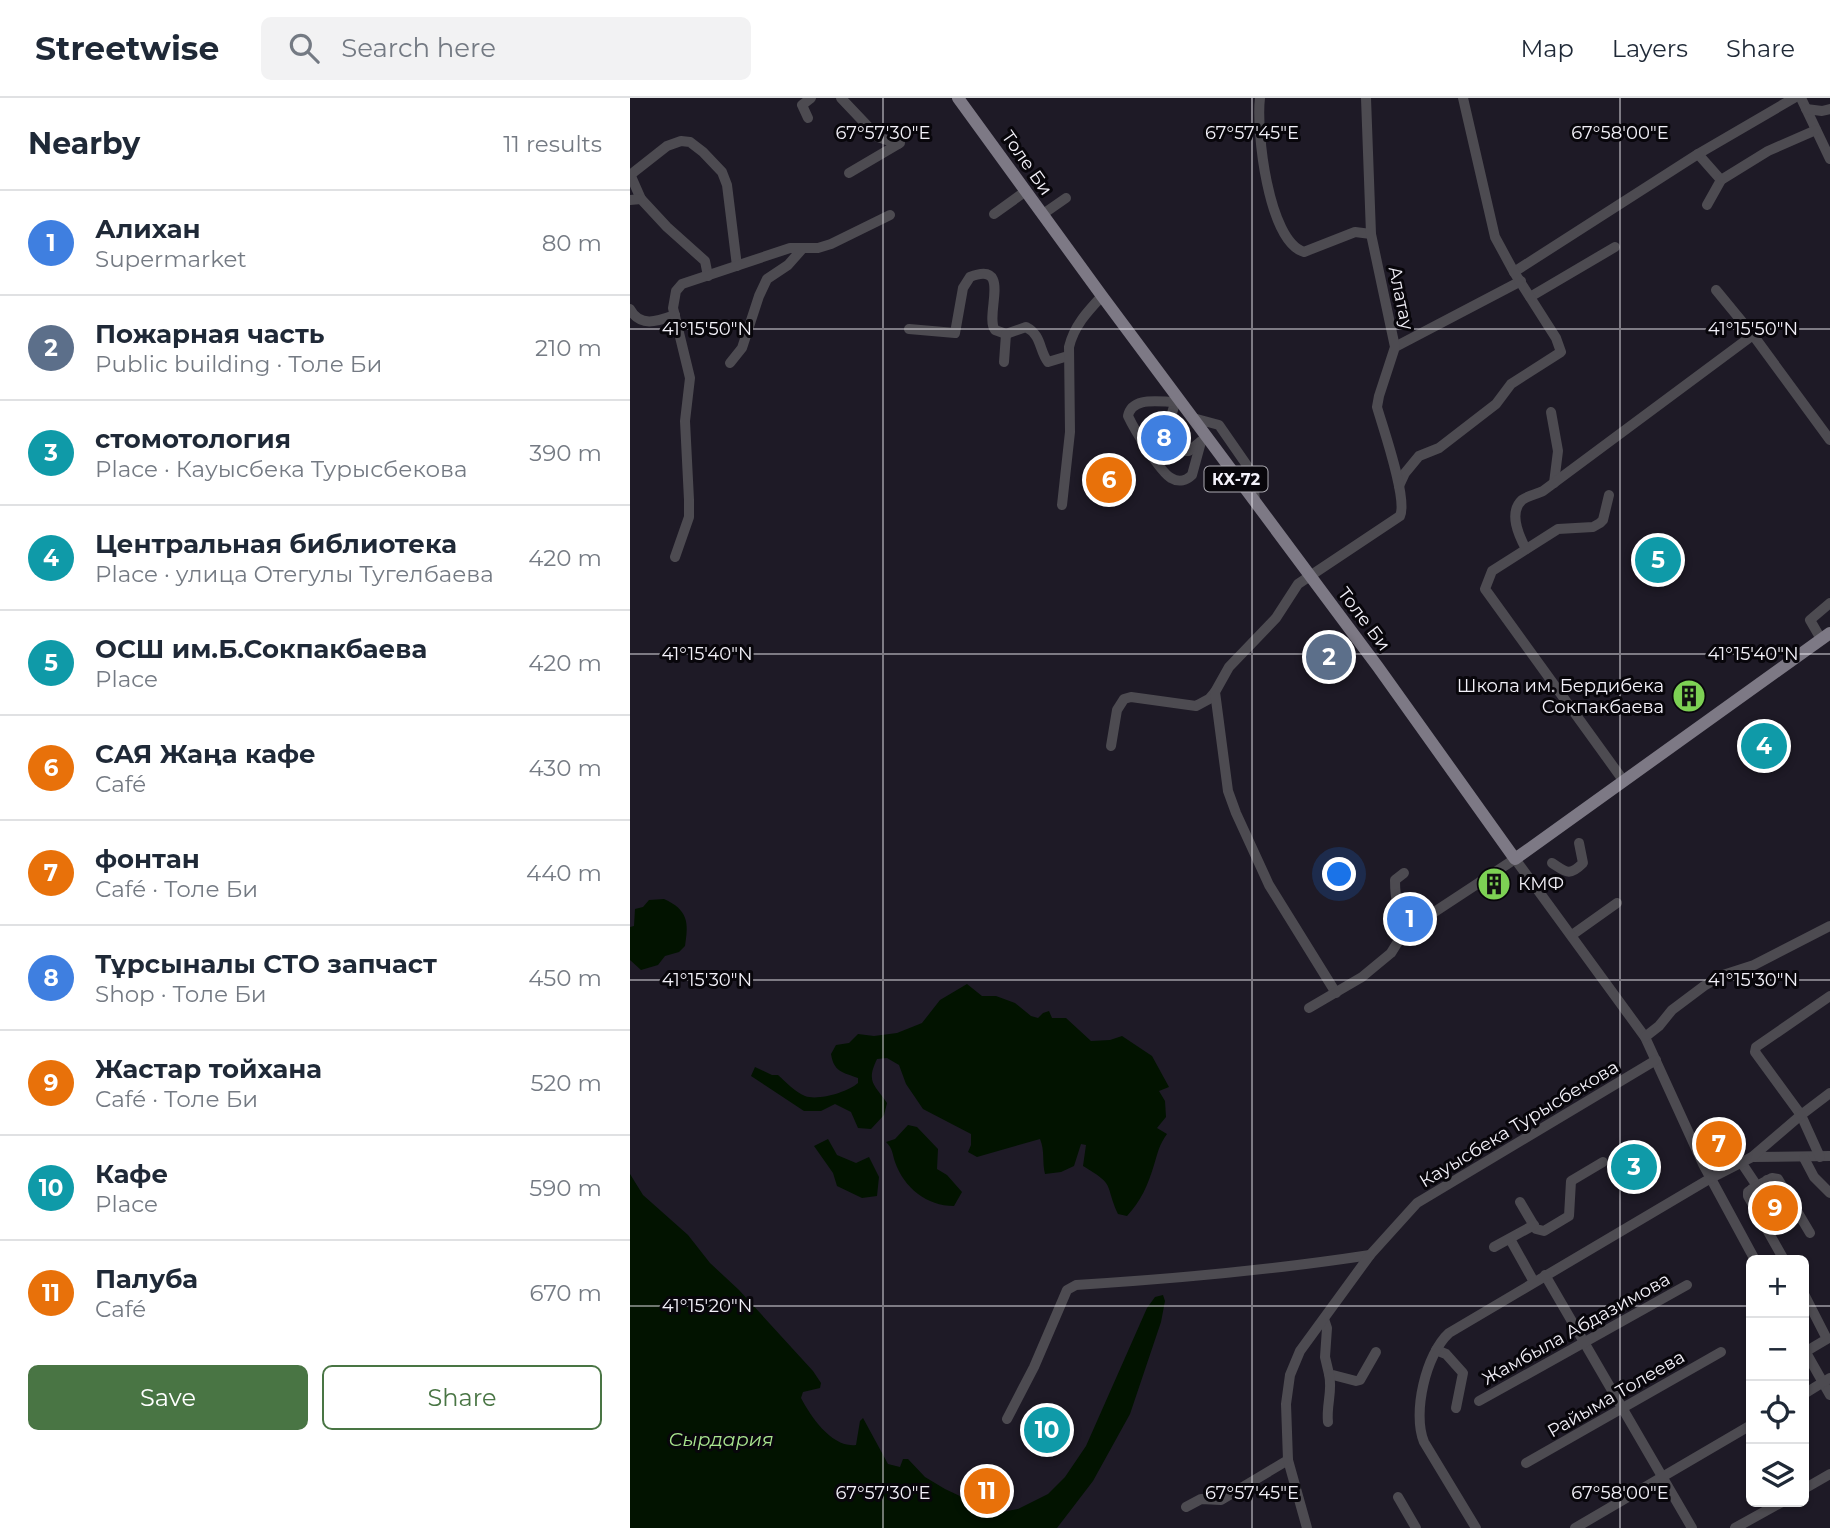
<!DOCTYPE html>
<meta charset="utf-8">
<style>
body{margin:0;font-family:Montserrat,sans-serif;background:#f2f2f3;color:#1f2937}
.controls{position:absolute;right:21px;bottom:21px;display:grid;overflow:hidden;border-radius:10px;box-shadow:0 2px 5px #0004}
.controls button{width:63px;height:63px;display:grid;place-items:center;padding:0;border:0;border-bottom:2px solid #e0e1e3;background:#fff;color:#1f2937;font:35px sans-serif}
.you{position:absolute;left:710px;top:777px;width:24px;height:24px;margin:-18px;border:5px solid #fff;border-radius:50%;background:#1a73e8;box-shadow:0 0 0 10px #1a73e833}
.badge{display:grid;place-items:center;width:46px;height:46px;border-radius:50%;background:#497544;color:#fff;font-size:23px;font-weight:700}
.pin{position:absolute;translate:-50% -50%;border:4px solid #fff;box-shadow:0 2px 7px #0006}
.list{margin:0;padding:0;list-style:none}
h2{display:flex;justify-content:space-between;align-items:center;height:91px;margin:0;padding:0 28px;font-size:30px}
h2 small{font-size:23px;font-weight:400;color:#747a83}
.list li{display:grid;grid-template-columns:46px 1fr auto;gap:21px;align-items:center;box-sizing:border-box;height:105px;padding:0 28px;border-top:2px solid #e0e1e3}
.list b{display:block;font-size:26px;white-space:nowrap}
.list p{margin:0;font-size:23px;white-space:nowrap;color:#747a83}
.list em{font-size:23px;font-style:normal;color:#747a83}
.actions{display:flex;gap:14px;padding:21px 28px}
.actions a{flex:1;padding:16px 0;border:2px solid #497544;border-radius:10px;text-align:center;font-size:24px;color:#497544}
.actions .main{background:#497544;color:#fff}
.icon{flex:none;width:38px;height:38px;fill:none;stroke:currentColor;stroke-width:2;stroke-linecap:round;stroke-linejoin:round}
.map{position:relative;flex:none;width:1200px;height:1430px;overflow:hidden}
header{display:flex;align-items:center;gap:42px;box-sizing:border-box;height:98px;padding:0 35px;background:#fff;border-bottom:2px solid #e0e1e3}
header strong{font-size:33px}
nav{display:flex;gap:38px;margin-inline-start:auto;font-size:24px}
.search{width:490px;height:63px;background:#f2f2f3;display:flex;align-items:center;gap:18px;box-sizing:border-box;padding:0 24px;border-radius:10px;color:#747a83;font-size:26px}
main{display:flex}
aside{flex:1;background:#fff}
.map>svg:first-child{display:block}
.water{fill:#021300}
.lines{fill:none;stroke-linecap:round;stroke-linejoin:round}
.minor{stroke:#4d4b51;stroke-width:10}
.major{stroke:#7d7985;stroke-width:12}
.ticks{fill:none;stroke:#f3f1f9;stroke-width:2;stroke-opacity:0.45}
.labels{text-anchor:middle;stroke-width:6;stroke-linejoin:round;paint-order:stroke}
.shield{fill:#08060b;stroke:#acaab2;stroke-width:2}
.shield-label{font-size:16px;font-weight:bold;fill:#f3f1f9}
.street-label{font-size:18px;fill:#f3f1f9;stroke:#08060b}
.poi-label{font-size:18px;fill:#f3f1f9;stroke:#08060b;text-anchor:end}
.water-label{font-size:19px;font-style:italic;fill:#a8e48f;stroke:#08060b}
.ticks-label{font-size:18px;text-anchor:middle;fill:#f3f1f9;stroke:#08060b;stroke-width:6;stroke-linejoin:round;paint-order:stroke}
</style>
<header>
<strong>Streetwise</strong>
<div class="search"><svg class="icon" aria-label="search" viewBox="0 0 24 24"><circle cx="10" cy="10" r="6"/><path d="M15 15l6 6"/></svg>Search here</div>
<nav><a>Map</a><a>Layers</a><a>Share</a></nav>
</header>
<main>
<aside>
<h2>Nearby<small>11 results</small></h2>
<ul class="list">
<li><span class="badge" style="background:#3f7fe0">1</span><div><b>Алихан</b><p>Supermarket</p></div><em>80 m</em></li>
<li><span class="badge" style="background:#5c6f8a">2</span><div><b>Пожарная часть</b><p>Public building · Толе Би</p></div><em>210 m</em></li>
<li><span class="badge" style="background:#0f9aa8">3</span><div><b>стомотология</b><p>Place · Кауысбека Турысбекова</p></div><em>390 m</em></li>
<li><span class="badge" style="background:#0f9aa8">4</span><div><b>Центральная библиотека</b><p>Place · улица Отегулы Тугелбаева</p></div><em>420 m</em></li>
<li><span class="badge" style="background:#0f9aa8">5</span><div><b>ОСШ им.Б.Сокпакбаева</b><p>Place</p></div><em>420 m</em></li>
<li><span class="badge" style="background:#e8710a">6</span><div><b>САЯ Жаңа кафе</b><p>Café</p></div><em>430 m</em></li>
<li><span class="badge" style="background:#e8710a">7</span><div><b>фонтан</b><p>Café · Толе Би</p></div><em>440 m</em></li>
<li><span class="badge" style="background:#3f7fe0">8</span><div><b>Тұрсыналы СТО запчаст</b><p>Shop · Толе Би</p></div><em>450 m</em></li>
<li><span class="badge" style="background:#e8710a">9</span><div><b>Жастар тойхана</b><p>Café · Толе Би</p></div><em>520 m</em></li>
<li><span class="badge" style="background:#0f9aa8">10</span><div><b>Кафе</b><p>Place</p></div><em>590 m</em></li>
<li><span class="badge" style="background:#e8710a">11</span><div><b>Палуба</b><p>Café</p></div><em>670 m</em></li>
</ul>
<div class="actions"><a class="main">Save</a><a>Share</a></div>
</aside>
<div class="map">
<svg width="1200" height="1430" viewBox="0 0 1200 1430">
<rect width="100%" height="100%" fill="#1e1a26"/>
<g class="water">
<path d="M34,801c24,11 25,23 21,47l-6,6 -14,4 -7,9 -17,5 -11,-10v-33l4,-1 1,-17 8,-2 6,-7z"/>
<path d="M337,886l15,12h14l19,7 16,13 7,2 5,-5 6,-2 3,7h14l25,23 19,-1 12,-4 30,20 17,31 -10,4 6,10 1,16 -9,11 10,6c-8,11 -9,18 -13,31 -6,20 -13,36 -27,51l-9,-2c-14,-32 -2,-28 -35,-48l3,-21 -5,-1 -7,22 -13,6 -16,2c-3,-12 0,-23 -5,-35l-63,18 -9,-5 3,-7v-11l-48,-25 -17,-25 -7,-19 -12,-7 -10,1c-11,23 -3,25 10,44l-3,12 -13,14 -13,-1 -7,-16 -16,-8 -14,7h-17l-53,-35 4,-9 17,8h6c8,7 17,17 27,21 13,5 43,-4 53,-13v-5c-16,-6 -24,-6 -27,-24l5,-9 13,-2 9,-9 16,2 23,-3 25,-10 18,-23z"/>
<path d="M278,1027l9,2 21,22 -1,20 10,6 15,17 -8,14c-27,0 -50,-18 -59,-44 -3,-9 -2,-13 -9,-20l9,-3z"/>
<path d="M198,1041l9,16 19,8 13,-6 10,20 -2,19 -15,2 -25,-12 -4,-13 -19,-27z"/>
<path d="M0,1076l13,21 45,40 22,28 29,27 74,81 8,12 -1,5 -17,4 -2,6c10,19 31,50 55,47l4,-24 3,-3 25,46 12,3 3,-8h5l17,18 20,12 51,24 22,-4 30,-15 17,-17 21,-31 61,-138 8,-11 8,-2 2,6 -4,21 -31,92 -37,67 -36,47h-427z"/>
</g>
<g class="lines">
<g class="minor">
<path d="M211,0l37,39 20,7"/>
<path d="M630,0c-4,32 8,143 44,154l51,-20 16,2"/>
<path d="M1171,0l29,61"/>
<path d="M1176,11l16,2 8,-2"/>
<path d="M178,20l-6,-13 9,-7"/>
<path d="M1068,56l23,26"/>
<path d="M219,75l51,-30"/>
<path d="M0,76l11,25"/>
<path d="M0,77l37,-29 14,-5 9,1 13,10 19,20 5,13 10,81"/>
<path d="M0,102l11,-1 26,28 38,34 3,15"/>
<path d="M1077,107l14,-25 47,-29 48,-21"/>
<path d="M364,116l32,-23"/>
<path d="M413,116l23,-16"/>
<path d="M884,174l184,-118 96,-56"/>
<path d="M1086,192l37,45 77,105"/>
<path d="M900,199l85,-50"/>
<path d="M0,211c10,19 28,12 45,6"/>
<path d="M279,231l46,4 8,-45 7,-11c43,-17 14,39 25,53l11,4 20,-7c16,8 13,24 22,35l20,-6"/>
<path d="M765,249l126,-66"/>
<path d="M374,264l2,-28"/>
<path d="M100,265l12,-15 17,-52 8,-17 21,-14 15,-17"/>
<path d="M547,299l-10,32 17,22h5l12,-10"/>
<path d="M545,304c-16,0 -43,-6 -47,14 6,13 32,56 43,62 8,5 16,2 21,-3l9,-33"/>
<path d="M921,314l7,39 -4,32"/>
<path d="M563,320l26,7 34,49 2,28"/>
<path d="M769,388l6,-13 14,-17 20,-8 57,-44 15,-20 50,-32 -5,-14 -42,-66 -19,-35 -32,-139"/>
<path d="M979,397l-6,25 -3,3 -7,4 -35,2 -66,42 -7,18 138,191"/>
<path d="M432,407l8,-73 -1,-85c5,-21 18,-35 33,-51"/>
<path d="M896,451c-7,-13 -18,-36 -4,-49 5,-4 15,-6 21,-9l210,-156"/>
<path d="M45,459l14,-40v-17l-4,-79 5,-43 -17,-70 3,-17 6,-7 108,-36h28l13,-4 59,-29"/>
<path d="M1191,541l-11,-19 20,-17"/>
<path d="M481,648l6,-36 7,-11 7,-2 65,9 13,-7 6,-7"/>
<path d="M922,765c14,9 17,14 31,0l-4,-20"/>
<path d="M774,775l-9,7c0,19 3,33 14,49"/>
<path d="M942,837l45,-32"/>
<path d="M706,895l-67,-108 -33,-72 -8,-22 -13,-99 14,-25 47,-49 22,-34 102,-68c8,-17 -17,-88 -23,-109l2,-11 16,-49 -24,-113 -5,-136"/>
<path d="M679,910l53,-31 29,-24 13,-21 111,-73 130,178 58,127 52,96"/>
<path d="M1015,939l14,-11 13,-16 32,-24 19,-11 31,-10 76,-39"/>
<path d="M1122,1059l78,-1"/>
<path d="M1190,1059l-19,-42 -46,-63 1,-5 74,-51"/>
<path d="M1174,1060l10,19 16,16"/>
<path d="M1111,1064l16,24 15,-8 6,1 32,54"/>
<path d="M1127,1088l-9,6v4l35,62"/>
<path d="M1122,1091l6,11 8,2 7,-10 -6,-12"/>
<path d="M890,1104l16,27 8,2 25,-15 2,-35 32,-19"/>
<path d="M880,1141l24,43"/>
<path d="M864,1149l40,-22"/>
<path d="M915,1177l147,253"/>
<path d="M1174,1196l23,45 -22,13"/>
<path d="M694,1221l3,9 -2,29 4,17 27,7 4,-1 16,-28"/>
<path d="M1174,1251l26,46"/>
<path d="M806,1252l10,4 17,19 -7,35"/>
<path d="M1174,1296l26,-16"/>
<path d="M849,1303l208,-116"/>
<path d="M377,1321l27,-52 33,-77 9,-5c99,-6 196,-15 294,-30"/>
<path d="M698,1324c-2,-17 5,-31 1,-48"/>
<path d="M896,1365l195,-111"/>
<path d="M1174,1391l26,-15"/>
<path d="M768,1399l18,31"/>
<path d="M556,1409l15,-8 20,1 67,-40"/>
<path d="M677,1430l-19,-68 -2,-56 4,-29 10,-24 70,-96 47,-52 239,-143"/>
<path d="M846,1430l-52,-86c-12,-29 2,-88 25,-109l262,-155 41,-21 49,-42 29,-22"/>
<path d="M945,1430l176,-103"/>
<path d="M1105,1430l47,-26"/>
</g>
<path class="major" d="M328,0l144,198 276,371 137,192 315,-226"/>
</g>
<path class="ticks" d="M253,0v1430M622,0v1430M990,0v1430M0,231h1200M0,556h1200M0,882h1200M0,1208h1121M1174,1208h26"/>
<defs>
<symbol id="building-disc" viewBox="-11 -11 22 22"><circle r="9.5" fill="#7dd154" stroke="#08060b"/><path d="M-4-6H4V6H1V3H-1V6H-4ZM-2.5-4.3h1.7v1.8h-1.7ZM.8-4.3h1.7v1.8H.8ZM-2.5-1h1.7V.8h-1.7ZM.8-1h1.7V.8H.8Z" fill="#111"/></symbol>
</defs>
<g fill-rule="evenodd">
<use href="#building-disc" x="1040" y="579" width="38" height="38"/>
<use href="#building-disc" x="845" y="767" width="38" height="38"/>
</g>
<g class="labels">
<rect class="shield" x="574.5" y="368.5" width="63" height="25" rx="5"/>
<g class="shield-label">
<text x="606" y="387">КХ-72</text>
</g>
<g class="street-label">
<text transform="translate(397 65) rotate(55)" y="6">Толе Би</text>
<text transform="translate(771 200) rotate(78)" y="6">Алатау</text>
<text transform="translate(734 521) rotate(53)" y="6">Толе Би</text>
<text transform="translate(889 1026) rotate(-31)" y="6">Кауысбека Турысбекова</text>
<text transform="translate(946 1231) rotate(-29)" y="6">Жамбыла Абдазимова</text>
<text transform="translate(986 1296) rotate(-30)" y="6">Райыма Толеева</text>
</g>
<g class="poi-label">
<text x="1034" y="594">Школа им. Бердибека<tspan x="1034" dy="21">Сокпакбаева</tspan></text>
<text x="888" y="792" text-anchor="start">КМФ</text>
</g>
<g class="water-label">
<text x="91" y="1348">Сырдария</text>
</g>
</g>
<g class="ticks-label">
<text x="253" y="41">67°57'30"E</text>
<text x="622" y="41">67°57'45"E</text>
<text x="990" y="41">67°58'00"E</text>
<text x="77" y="237">41°15'50"N</text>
<text x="1123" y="237">41°15'50"N</text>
<text x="77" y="562">41°15'40"N</text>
<text x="1123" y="562">41°15'40"N</text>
<text x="77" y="888">41°15'30"N</text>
<text x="1123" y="888">41°15'30"N</text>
<text x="77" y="1214">41°15'20"N</text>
<text x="253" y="1401">67°57'30"E</text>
<text x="622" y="1401">67°57'45"E</text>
<text x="990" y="1401">67°58'00"E</text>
</g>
</svg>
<div class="controls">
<button>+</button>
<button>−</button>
<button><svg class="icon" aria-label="locate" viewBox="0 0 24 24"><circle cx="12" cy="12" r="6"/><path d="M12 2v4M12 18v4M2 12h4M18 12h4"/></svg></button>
<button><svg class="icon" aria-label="layers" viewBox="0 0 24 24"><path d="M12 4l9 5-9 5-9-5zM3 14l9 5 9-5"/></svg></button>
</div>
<div class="you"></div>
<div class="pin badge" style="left:780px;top:821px;background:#3f7fe0">1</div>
<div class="pin badge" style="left:699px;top:559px;background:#5c6f8a">2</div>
<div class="pin badge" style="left:1004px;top:1069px;background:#0f9aa8">3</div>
<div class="pin badge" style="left:1134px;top:648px;background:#0f9aa8">4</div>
<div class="pin badge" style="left:1028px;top:462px;background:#0f9aa8">5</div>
<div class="pin badge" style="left:479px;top:382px;background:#e8710a">6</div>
<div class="pin badge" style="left:1089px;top:1046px;background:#e8710a">7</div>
<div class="pin badge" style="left:534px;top:340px;background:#3f7fe0">8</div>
<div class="pin badge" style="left:1145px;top:1110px;background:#e8710a">9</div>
<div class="pin badge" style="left:417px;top:1332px;background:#0f9aa8">10</div>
<div class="pin badge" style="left:357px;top:1393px;background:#e8710a">11</div>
</div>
</main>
